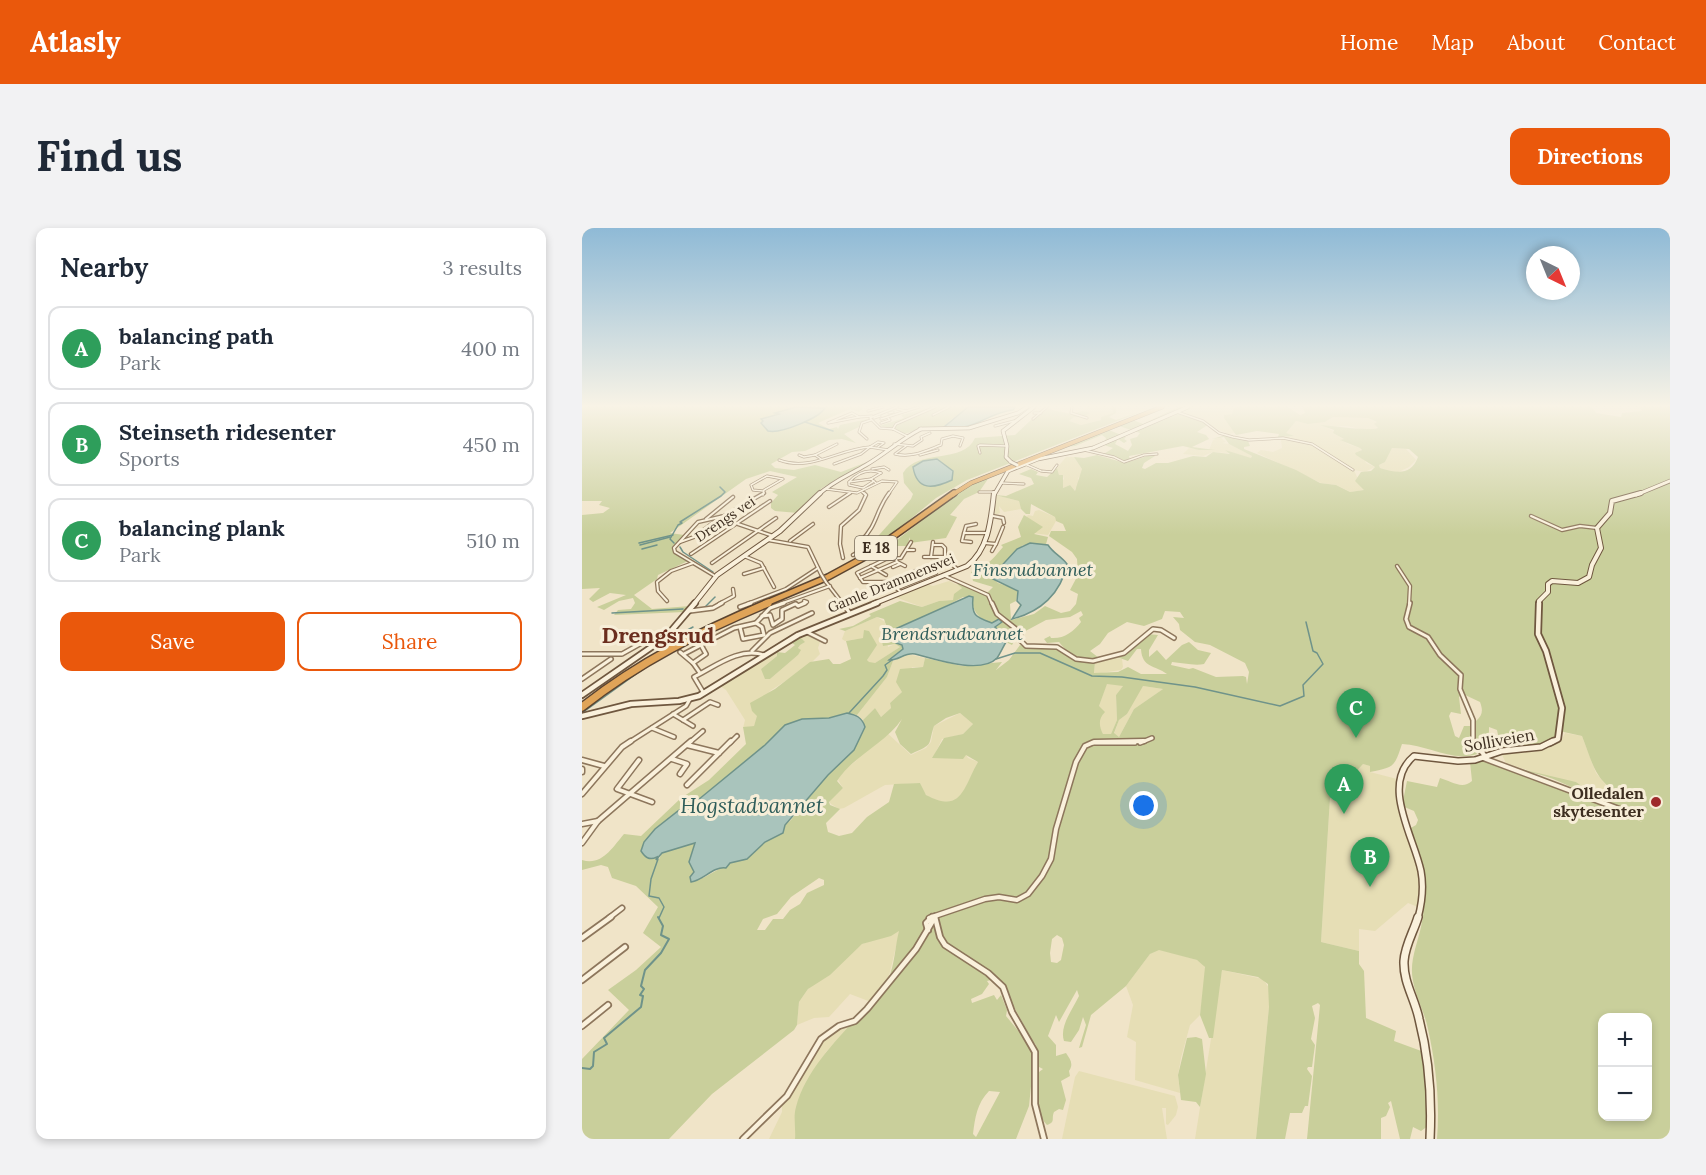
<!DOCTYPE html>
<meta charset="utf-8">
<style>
body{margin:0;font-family:Lora,serif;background:#f2f2f3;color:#1f2937}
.controls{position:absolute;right:18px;bottom:18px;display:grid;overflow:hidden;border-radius:12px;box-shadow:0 3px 9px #0003}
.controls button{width:54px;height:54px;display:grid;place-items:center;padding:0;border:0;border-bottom:2px solid #e0e1e3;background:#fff;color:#1f2937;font:30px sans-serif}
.compass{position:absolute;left:944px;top:18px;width:54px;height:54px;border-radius:50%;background:#fff;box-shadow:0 3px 9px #0003;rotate:137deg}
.you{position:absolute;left:562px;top:578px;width:21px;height:21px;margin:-15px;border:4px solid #fff;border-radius:50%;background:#1a73e8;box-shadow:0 0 0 9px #1a73e833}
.badge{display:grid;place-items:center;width:39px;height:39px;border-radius:50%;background:#ea580c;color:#fff;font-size:20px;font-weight:700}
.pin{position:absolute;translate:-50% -50px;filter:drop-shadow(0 2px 3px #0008)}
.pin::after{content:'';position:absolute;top:32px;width:21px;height:18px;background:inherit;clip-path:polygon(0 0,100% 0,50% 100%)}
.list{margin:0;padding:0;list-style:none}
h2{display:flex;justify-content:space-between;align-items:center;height:78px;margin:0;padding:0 24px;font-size:26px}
h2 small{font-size:20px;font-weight:400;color:#747a83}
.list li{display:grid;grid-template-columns:39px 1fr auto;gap:18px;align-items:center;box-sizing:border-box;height:84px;margin:0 12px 12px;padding:0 12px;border:2px solid #e0e1e3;border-radius:12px}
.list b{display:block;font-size:22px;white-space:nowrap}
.list p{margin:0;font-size:20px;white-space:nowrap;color:#747a83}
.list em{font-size:20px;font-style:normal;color:#747a83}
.actions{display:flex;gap:12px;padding:18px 24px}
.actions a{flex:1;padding:14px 0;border:2px solid #ea580c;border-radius:12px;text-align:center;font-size:21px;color:#ea580c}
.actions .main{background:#ea580c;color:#fff}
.map{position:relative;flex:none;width:1088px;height:911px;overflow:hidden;border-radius:12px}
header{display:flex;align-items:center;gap:36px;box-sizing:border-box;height:84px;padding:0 30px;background:#ea580c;color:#fff}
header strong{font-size:28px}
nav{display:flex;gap:33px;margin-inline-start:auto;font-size:21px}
.intro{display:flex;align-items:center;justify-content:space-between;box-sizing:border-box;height:144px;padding:0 36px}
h1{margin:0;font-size:42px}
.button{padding:15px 27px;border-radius:12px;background:#ea580c;color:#fff;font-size:21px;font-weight:700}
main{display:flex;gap:36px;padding:0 36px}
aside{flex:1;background:#fff;border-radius:12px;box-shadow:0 3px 9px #0003}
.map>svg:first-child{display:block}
.farmland{fill:#e6deb5}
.green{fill:#c9cf9b;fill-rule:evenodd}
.water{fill:#a9c4bc;stroke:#6f938a;stroke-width:1.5}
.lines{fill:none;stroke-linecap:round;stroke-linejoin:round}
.stream-far1{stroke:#6f938a;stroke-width:1.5}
.stream{stroke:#6f938a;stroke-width:2}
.street-far4-casing{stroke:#8d765c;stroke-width:3}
.street-far3-casing{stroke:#8d765c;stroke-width:4.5}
.street-far2-casing{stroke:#8d765c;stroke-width:6}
.street-far1-casing{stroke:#8d765c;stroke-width:7}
.street-casing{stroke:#8d765c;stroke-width:8}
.secondary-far4-casing{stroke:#6f573f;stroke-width:4.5}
.secondary-far3-casing{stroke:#6f573f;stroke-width:6}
.secondary-far2-casing{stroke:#6f573f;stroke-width:8}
.secondary-far1-casing{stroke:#6f573f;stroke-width:8}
.secondary-casing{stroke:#6f573f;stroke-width:10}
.highway-far2-casing{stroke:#5b4430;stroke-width:5}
.highway-far1-casing{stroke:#5b4430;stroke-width:8}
.highway-casing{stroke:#5b4430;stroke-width:10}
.street-far4{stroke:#faf1dc;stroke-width:1.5}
.street-far3{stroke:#faf1dc;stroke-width:2}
.street-far2{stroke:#faf1dc;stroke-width:3}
.street-far1{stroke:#faf1dc;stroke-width:4}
.street{stroke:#faf1dc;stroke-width:4.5}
.secondary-far4{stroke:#faf1dc;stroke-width:3}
.secondary-far3{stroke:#faf1dc;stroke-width:4}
.secondary-far2{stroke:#faf1dc;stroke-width:4.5}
.secondary-far1{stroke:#faf1dc;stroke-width:5}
.secondary{stroke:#faf1dc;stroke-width:7}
.highway-far2{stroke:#e0a458;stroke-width:4}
.highway-far1{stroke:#e0a458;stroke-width:5}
.highway{stroke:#e0a458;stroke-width:7}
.street-bridge-casing{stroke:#8d765c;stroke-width:4.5;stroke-linecap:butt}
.secondary-bridge-casing{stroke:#6f573f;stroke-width:4.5;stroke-linecap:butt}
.street-bridge{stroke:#faf1dc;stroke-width:2}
.secondary-bridge{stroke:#faf1dc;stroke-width:3}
.poi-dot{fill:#9e2a2b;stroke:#f7eed8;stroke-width:2}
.labels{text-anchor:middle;stroke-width:6;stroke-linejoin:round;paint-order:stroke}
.far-street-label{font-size:14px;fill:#3d2e20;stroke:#f7eed8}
.shield{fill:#f7eed8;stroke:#756857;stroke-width:1.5}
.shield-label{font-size:15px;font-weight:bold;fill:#3d2e20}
.street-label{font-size:16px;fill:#3d2e20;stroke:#f7eed8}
.poi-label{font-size:16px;font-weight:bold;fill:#3d2e20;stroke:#f7eed8;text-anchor:end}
.water-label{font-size:18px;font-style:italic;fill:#2f5d5a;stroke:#f7eed8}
.near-water-label{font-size:21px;font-style:italic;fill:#2f5d5a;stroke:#f7eed8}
.district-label{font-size:22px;font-weight:bold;fill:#6b2e1e;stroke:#f7eed8}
</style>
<header>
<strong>Atlasly</strong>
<nav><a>Home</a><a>Map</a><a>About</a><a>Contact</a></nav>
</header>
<div class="intro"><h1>Find us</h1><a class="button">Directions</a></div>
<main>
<aside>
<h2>Nearby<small>3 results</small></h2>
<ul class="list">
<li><span class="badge" style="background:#2e9e5b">A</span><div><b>balancing path</b><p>Park</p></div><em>400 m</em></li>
<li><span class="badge" style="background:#2e9e5b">B</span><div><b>Steinseth ridesenter</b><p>Sports</p></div><em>450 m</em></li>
<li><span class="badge" style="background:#2e9e5b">C</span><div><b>balancing plank</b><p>Park</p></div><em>510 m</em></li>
</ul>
<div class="actions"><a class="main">Save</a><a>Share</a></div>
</aside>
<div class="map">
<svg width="1088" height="911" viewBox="0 0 1088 911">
<rect width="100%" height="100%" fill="#f0e4c8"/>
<g class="farmland">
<path d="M505,179h25l1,6 -12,7 -20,5 -12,-4 5,-4h10l6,-4 -7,-2z"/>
<path d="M610,179h43l-2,7 -8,1 10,18 -7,1 -48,-22z"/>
<path d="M751,189l35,1 10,5 1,4 -14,3 -18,-4h-24l11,5 -1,2 11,6 -3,1 7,4 12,4 6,15 9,4 -10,5 -11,-2 7,16 4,4 -15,2 -14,-7 -15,-2 -64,-30 4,-3 12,2 9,-4 -1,-8 3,-3 8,-1 -7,-3 11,-12 12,3 17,-2z"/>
<path d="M638,209l6,5 -4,1 7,1 23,12 -1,3 -27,-9 6,3 -17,-1 -10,4 -20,-2 6,-6 20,2 4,-10z"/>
<path d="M810,220l14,1 10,11 -7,7 -12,6 -17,-5 -1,-3 6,-3z"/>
<path d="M484,229h8l8,12v5l-4,4 1,5 -5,8h-2l-2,-6 -7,3 -1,-7 2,-2 -1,-4h-4l-2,-7z"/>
<path d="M413,267l24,6 2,8 -17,3 -5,-6 1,7 -5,2 -1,-15z"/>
<path d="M457,282l16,7 1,4 -8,14 -15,-2 9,-6 -17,-8 3,-4 5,1 2,-5z"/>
<path d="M367,353l13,6 -9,13 -14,1 -17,6 -27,-10 31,-13 7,2z"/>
<path d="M295,389l8,5 3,25 7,-3 5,3 -25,16h-6l-2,-3 4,-8 -7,-14 -19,3 -3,-2 3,-8z"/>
<path d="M223,406l15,8 -2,6 2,6 -13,13 -37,24 -4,5 -12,30 -11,2 2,-8 -19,-30 -6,-4 54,-34h3v4l-16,13 9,10 28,-24 1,-19z"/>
<path d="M325,426l18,4 -2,9h-11l-10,25 -12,11 1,5 -10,9 -6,-9 -12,12 -6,-5 30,-38 6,-16z"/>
<path d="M530,429l10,2 1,8 -2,3 -27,4 1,-12z"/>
<path d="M525,455l17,2 -8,10 1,25 -6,14h-8l-4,-8v-20z"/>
<path d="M561,458l20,3 -29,20 -15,28 -5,-3 5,-14 8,-6 11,-23z"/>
<path d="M378,485l13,11 -10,10 -21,5 -9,19h16l17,-4 2,4 10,4 -15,31 -8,8 -13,1 -13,-5 -6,-5 -3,-9 -35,2 -41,23 -5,1 -8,-5 -2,-3 14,-13 -5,-8 5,-9 13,-10 7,-11 22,-19 26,24 -6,11 6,-11 15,-7 5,-6 3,-16z"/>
<path d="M983,505l17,3 14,37 14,17 17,8 -6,3 -28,-7 -17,-12 -22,-3 -48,-16 -5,-10 33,-1 17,-5 10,-6z"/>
<path d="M781,536l7,2v6l27,7 3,38 20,61 -2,29 -10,-4 -33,28 -16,-2v22l-38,-9 10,-160 21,-6z"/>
<path d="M318,702l-12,50 -17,22 -21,-8 -21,23 -15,1 -17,7 2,-23 9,-13 54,-45z"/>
<path d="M577,721l38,11 6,4 3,6 -6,45 -10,10 -9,33 -3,17 2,18 -45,-13 1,-38 -9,-5 6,-32 -7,-19 24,-32z"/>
<path d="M640,742l41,9 6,9v19l-13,132h-61z"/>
<path d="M269,795l1,3 -26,26 -18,29 -13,58h-26l13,-27v-7l33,-56 13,-16z"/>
<path d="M497,843l96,25 3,11 -2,8 -8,10 -2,-1v-16h-4l5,31h-105l13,-62z"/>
</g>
<g class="green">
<path d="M0,179h214l-18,6 -2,3 -12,2 4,11c18,6 42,-9 57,-20l-3,-2h42l-5,5 -9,-3 -32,14 11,6 8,-2 1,2 2,-4 28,-6 -9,8 -15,7 12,9 -14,-4 -13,1 -24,11 -13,1 -21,12 4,4 19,2 21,-5 26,7 26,-10 -45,26 -24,25 -23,-2 -4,-3v-5l7,-8 -6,-3 25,-15 -27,-6 -24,8 -76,54 14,2 -11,11 2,6 13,9 -30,14 -1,4 -23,16 18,14 38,-3 -5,6 -71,3 4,-5 13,-1 4,-6 -2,-5 -14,3 -15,9 -7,-3 29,-12 -16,-2 -17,9 -4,-3 11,-11 -18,1v-74l21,-2 7,-5 -11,-3 3,-4h-20z"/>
<path d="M351,179h35l-19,14 -4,6 2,1 -19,-1 -24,7 -10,-6 -15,-2 25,-8 -3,-3z"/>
<path d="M530,179h4v6l-7,4 7,3 24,-8 -173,68 -31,18 -40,33 -32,21 47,-53 2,-5 -9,-11 -1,-10c15,-25 60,-8 72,-35l40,-3 16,-15 17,-11 23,5 12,-3 7,2 -6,4h-10l-5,4 12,4 20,-5v-3l12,-4z"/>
<path d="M596,179h14l-11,6 28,11 -12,8 9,3 3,4 -17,8 23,3h-16l-16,-4 -54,10 1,4 -4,1 -22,-7 9,-6 -9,-3 2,-7 -4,-3 -27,11 -11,1 45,-17 17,7 -2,2 3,2 -3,2 -6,-4 -3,5 13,7 4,-6 -2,-6 7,-2 3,-4 -21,-7 14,-6 10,4z"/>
<path d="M653,179h53l12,8 5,-2 -2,-6h289l4,6 25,4 1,-4 20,-2 -3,-4h31v732h-233c3,-37 -1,-74 -9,-110 -3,-16 -12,-31 -15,-48 -4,-19 4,-36 8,-54 8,-38 3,-63 -12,-98l7,-4 2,-5 -4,-9 -12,-5 5,-25 30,6 3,-9c11,3 22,12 32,3l-2,-19 13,-2 93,22 17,12 18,6 10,1 5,-3c-31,-16 -32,-31 -44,-62l-23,-5c-12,20 -39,13 -58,18l-4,-19 -8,-3v10l4,13 -2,1 -5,-8 -9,1 -2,-2 1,-21c7,-6 7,-11 4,-19l-17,-8 -4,3 2,17 -10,-2 -2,4 6,20 4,2 5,-12h6l2,20 5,8c-26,8 -49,-9 -75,-10 -8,24 -8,23 -32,28v-6l-7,-2 -11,12 -21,6 -10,160 38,9v13l5,7 2,47 30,13 -2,10 30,11 4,74 -7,5 -8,-4 -3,12h-10l-9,-38 -3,2 2,4 -4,9 -5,2v21h-74l13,-134 -2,-2 -6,3 3,12 -4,21 4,6 -3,22h-4l-1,2 5,7 -4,30h-3l-3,7h-12l-5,26h-29l13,-132 -1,-23 -10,-7 -36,-7 -9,68h-4l-9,-23 5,-48 -8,-7 -38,-10 -9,4 -24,32 -35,29 -9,32 -3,1 7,-23 -3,-8 -4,13 -8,12 -7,-1c-5,-15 9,-32 15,-45l-2,-6 -18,32 -3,-7 -8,21 8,9v11l10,-3c4,6 8,11 3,18l1,5 -9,5 5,19 -3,10 -4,-1 -5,3c-3,7 2,10 -7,13 -12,-12 -10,-37 -8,-53l4,-3 -4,-2 -3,-22 -4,-5 -31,-57 -23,-20 22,26 -9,-9 -4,1 2,3 -7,10 -11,5 1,4 22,-8 3,5 4,-5 6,15 -1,6 20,24 8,17 -5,49 -13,33h-221c1,-11 -2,-22 1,-32 11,-42 49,-74 75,-106 5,-6 14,-14 17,-21 7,-16 7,-34 11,-49l-8,5 -29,8 -32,31 -22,14 -9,13 -2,23 -3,5 -82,64 -43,45h-87v-80l47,-49 -21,-20 28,-20 25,-23 -18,-14 15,-26 -22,-21 -24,-8 -4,-11 -7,-2 -19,5v-10c20,6 30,-12 42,-26l17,2 40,-38 28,-18 37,-36 -3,-17 11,-1 3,-10 -5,-5 -2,-8 25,-14 35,-27 19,-3 4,5h7l11,-5 -5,-18 17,-3 1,-8 5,1 8,14 -10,15 2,2 6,1 25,-16 -5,-3 -12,2 -3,-14 6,-7 -2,-6 -7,-2 -32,14 -6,-2 14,-3 18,-10 -2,-2 31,-13 22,6 17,-6 14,-1 1,-6 8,-6 -5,-4 7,-1 23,10 6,-6 -20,-6 -2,-9c14,-4 22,-13 32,-25l-2,-2 20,-8 -3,-10 6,-12 19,12 -9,7 14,3 -2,7 -23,1 -32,31 7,7 20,7 -2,11 -6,3 1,16 23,-6 11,-8 16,7 9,-2 6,-7 2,-10 -8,-4 8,-15 -1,-16 -5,-7 -23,-16 2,-5h15l-3,-7 -7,-3 -1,-4 -24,-13 -1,10h-4l-5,-5 -2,-8 -24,-6 11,1 28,-12 -3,-6 -12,-4 12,-5 7,3 -2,3 11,2 10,-9 2,7h4v13l7,-3 5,6 7,-22 -8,-12 10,1 13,-3 28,8 29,-9 1,2 -11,7 -2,5 3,1 11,-6h12l25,-7 13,1 7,-5 17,2 -5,-4 26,8 1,-2 -23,-12 -5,-7 -12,2 14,-4 22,6 2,5 -6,1v2l52,21 24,13 16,2 14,7 14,-2 -9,-9 6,-9 10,-1 4,-4 -19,-12 -1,-2 7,-3 -2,-2 -20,-8 4,-1 -11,-6 1,-3 -14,-5c17,1 44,6 58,3l-4,-4 3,-2 -9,-4 -35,-1 -8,5 -17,2 -12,-3 -10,12 8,3 -16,1 1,-3 -22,-3 -21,4 -12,-17v-3l8,-1zM810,220l17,1 9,8c-7,19 -21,16 -38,11l-1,-3 6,-3zM381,369h9c0,29 26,21 34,45l6,3 6,-11 -10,-9 12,9 26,-14 24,-3 11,-6 2,4 -4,3 2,4c-8,10 -17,17 -30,16l-1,-2 -6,3 3,4 12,-1c9,12 25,22 40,16l-9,-7 10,-7 8,-11 19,-11 17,4 18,-7 3,-8 15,1 4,6 -11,-1 6,7 1,6 15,12 15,3 35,18 4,9 -2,12 -1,-7 -3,-1 -27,1 -23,-9 -4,1 -18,-4 1,-3c10,1 23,4 32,2l7,-11 -13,-3 -9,-8 -7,3 -16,15 -9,-10 -8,7v-7l9,-15 -11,-1 -12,12 -18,11 11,4 9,-12h4c1,19 14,16 26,25h-26l-13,-7 -10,5 -24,1 1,-11 -22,-3 -14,-10 -26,-1 -13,-3 -11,15 -13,10 6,-8 -40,4 -37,-8 -2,9 -23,2 -4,13 6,10 -12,11 1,5 -10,9 -6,-9 -12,12 2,7 -74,93 -6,5 -2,8 -18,9 -18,17 -17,4 -27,15 -14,-15 6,-20 -33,10 -3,6 -2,1 1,-3 -4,2 -10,-17 11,-13 23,-18 20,-11 67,-55 20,-20 17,-6 27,-1 18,-5 10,2 30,-38 6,-16 -4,-2 14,-10 -1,-5 -6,-1 -3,-13 38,-16zM525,456l16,2 -7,9 1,25 -6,14h-8c-4,-8 -5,-15 2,-22l-6,-6zM561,458l20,3 -29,20 -15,28 -5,-4 5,-13 8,-6zM378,485l13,11 -10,10 -19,4 -12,20 31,1 3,-4 12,7c-15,26 -16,52 -52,33l-6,-12 -26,1 -5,18 -22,15 -15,16 -13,3 -11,-4 -2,-9 14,-14 -10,-4 -1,-3 14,-14 -6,-7c17,-26 48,-37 65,-62l-7,13 5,12 11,10c24,-11 16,-7 23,-28l12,-8zM943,544c37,2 78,40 115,38l-10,5 12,7zM237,650l5,2v5l-17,8 -7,11 -10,6 -7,9h-10l-8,11h-8l6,-11 14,-5 14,-17zM475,707l5,3 2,7 -3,15 -4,3 -6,-1 -1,-9 2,-14zM1020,790h46v98h-46zM407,863l11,1 -24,45 -3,-3c2,-16 4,-31 16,-43z"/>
<path d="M408,248l-11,16 -15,7 -14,16 7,2 -11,21 -36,5v-6l-3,9h-18l75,-58z"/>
<path d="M217,408l6,6 -5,3 -2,3 3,2 -3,5 -28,24h-5l-4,-10 16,-13v-4l8,1 10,-8 -6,-4z"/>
<path d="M614,809l6,2 4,35 -6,33 -4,-5 -15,-2 -3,-25 9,-37z"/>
</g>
<g class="water">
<path d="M214,179l29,1c-6,10 -44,26 -57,23l-7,-8 2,-2 -2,-2 18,-5 -4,-1z"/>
<path d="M386,179h47l-2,3c-27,3 -38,22 -69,17z"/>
<path d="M355,231l16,12 -1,9c-19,9 -35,11 -39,-13l10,-6z"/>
<path d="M448,315l18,2c6,9 13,11 19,19 -6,30 -27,48 -55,55l9,-14 -4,-4 1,-10 -25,-12v-4l24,-26z"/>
<path d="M387,368l4,1c-2,19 3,20 19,26l7,-4 3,3 -7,5 8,7 3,8c-3,5 -6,12 -9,16 -16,17 -63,1 -82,-4 -10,-2 -17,7 -26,6l14,-11 -1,-4 -6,-2 -3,-13z"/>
<path d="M265,485c9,2 15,4 18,14l-11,23 -26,25 -43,50 -2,8 -18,9 -18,17 -17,4 -4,5c-13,-2 -22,12 -35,14l-1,-5 4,-5 -5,-10 6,-19 -33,10 -6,7 1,-3c-8,4 -12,0 -16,-6l3,-9 11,-13 23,-18 20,-11 67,-55 20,-20 17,-6 27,-1z"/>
</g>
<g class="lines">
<g class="stream-far1">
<path d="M223,194l28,9"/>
<path d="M57,315l34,-8"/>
<path d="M92,315l-4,-4 8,-14 4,-2 -2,-1 41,-26 4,-4 -5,-5"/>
<path d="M58,317l30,-8"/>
<path d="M98,319l3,5 30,20"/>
<path d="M60,321l15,-4"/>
<path d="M121,381l12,-12"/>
<path d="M30,385l71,-4"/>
<path d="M91,410l20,-11"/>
<path d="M414,431l19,-6h25l52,23 30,1 73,10 85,19 24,-10 -1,-11 20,-21 -6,-11 -4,-2 -7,-29"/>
<path d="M0,485l61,-44"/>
<path d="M267,485l34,-37 4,-6 -2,-5 7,-5"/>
<path d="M76,631l-7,20 -2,17 10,2 5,9 -5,11"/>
</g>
<path class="stream" d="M0,840l8,1 3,-3 1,-14 13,-8 -3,-6 37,-31 2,-11 -3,-1 4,-6 -3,-3 4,-16 16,-17 8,-14 -8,-4 2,-9 -5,-9"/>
<defs>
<g id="street-far4">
<path d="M490,179l-1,6 16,5"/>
<path d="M315,181l9,2 13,-4"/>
<path d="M286,183l15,-4"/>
<path d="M595,184l26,9 16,12 14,4 16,3 34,-2 29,6 41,26"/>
<path d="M270,185l7,4 -31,6z"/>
<path d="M307,185l4,-1"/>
<path d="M452,185h7"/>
<path d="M351,187l16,-8"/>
<path d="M277,189l13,-1"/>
<path d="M292,190l6,-2"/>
<path d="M299,191l25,-8"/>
<path d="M451,191l14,-12"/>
<path d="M299,195l9,-3 -2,-2"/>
<path d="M413,198l19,-5"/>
<path d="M311,201l-13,-1 -10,-10 27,-11"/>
<path d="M311,201l3,-5 39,-17"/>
<path d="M311,201l14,7"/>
<path d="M285,211l-8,-7 3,-9 9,-3"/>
<path d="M312,216l19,2 9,-6 -1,-3 9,-4"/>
<path d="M324,218l-11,8c17,4 30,-3 46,-9l1,-6 11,-3 10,2 -3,8"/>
<path d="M288,219l8,-5 6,1 -6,4"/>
<path d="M502,222l30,7 10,5 20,-7 13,-1"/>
<path d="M398,225l-2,-7 2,-1 27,1"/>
<path d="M217,227l5,2 11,-2"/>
<path d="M338,227l18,-5"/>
<path d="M239,231l-6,-4 22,-11"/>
<path d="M197,232c32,12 59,-11 91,-13"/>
<path d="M252,236l27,-10 9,-7 18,3"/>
<path d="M443,236l16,7 11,1 5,-7"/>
<path d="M290,241l12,-2 5,3"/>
<path d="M289,251l10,-6"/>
<path d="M267,254v3l14,3 11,-7"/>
<path d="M294,255l-5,-4 -22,3c9,-10 19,-14 32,-9"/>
<path d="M420,255l22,1"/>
<path d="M244,261l31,4 25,-12 15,1 -9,13"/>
<path d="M280,264l4,3"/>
<path d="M397,264h16"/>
<path d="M181,267l1,-5 19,-11 -16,-3 -16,9 2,5 10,1"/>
<path d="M265,267l3,-2"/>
</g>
<g id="street-far3">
<path d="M247,279l21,-14"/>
<path d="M411,288l10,2 1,5"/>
<path d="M949,288l31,14 18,-4 17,2"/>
<path d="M124,291l27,-22"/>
<path d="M156,296l35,12"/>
<path d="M382,305l2,-7 10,-2"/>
<path d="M186,312l40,7 13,27"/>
<path d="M208,313l23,-17"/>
<path d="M98,314l14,-5 27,-20"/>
<path d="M389,314l-9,-1 2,-8h22"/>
<path d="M403,315l11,1 7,-17"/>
<path d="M352,317h8l3,3v10l12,11"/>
<path d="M325,322h7"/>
<path d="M410,323l4,-7"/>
<path d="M109,326l79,-53"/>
<path d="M271,327l10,-6 -2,-8c17,-17 14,-29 28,-48"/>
<path d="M162,328l17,7 13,24"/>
<path d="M342,329h20"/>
<path d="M349,329l2,-15"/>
<path d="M261,330l-3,-14 1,-18 18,-16 7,-15 -2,-2"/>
<path d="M315,334l8,4"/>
<path d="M130,335l64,-45"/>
<path d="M289,338l15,9"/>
<path d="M815,338l13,20 -1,18"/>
<path d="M311,339l7,-3"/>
<path d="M162,346l20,-6"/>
<path d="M361,347l45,20 4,9"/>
<path d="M133,348l-40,-24 -1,-4 24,-26 26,-6 40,-23"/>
<path d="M278,350l37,-16 -1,-3"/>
<path d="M244,354l17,22"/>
<path d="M307,354l36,-15"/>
<path d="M316,360l38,-15"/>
<path d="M319,364l-12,-10h-26l-6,-9 29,-14 15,-1 10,-16"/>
<path d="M85,373l-9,-10 -1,-9 14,-11 22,-8"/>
<path d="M137,376l15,-8 -1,-7"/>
<path d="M165,376l39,-15 32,-21"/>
<path d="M198,376l50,-18"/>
<path d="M220,376l5,-2 -3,-1"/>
</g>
<g id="street-far2">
<path d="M260,375l7,9"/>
<path d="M410,375l5,11 24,19 -2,6 7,7 31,1 19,12 17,2 31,-8 29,-24 8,1 13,8"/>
<path d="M828,375l-4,16 3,8 19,10 12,18 21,20 -1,14 13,31v23"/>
<path d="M214,376l2,2 7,-3"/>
<path d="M158,379l11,-4"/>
<path d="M108,383l23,-3 9,-5"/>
<path d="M180,388l8,-1 3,10 9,-6v-9l13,-6"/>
<path d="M158,399l3,12 21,-4 -2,-8 -6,-4"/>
<path d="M225,404l18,9"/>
<path d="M170,423l18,-18 42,-20"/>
<path d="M98,424l13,11"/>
<path d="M0,426h40l25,-14 14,1"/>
<path d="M102,426l17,-9"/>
<path d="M118,445l-7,-10 13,-9 -5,-9 33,-17 22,-5 14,-15 14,-5"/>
<path d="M0,451l29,-20"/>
<path d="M121,464l-9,-15c22,-11 45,-30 70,-22"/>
<path d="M91,486l20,12"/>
<path d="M101,492l27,-18 8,3"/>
<path d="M70,500l22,9"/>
<path d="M46,515l58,-37 4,-7"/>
<path d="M107,515l14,-12"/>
<path d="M148,515l7,-7"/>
<path d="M510,515h43"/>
<path d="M558,515l12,-5"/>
</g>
<g id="street-far1">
<path d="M891,513l12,15"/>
<path d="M105,517l32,8"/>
<path d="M901,530l139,52"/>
<path d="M90,531l15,5 -7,10"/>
<path d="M0,532l22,6"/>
<path d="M57,532l-22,29 35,13"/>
<path d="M0,541v3"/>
<path d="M105,557l44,-44"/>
<path d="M0,566l40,-47 9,-6"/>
<path d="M0,596l16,-3"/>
<path d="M0,615l16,-22 93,-80"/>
<path d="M27,690l13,-10"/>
<path d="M347,690l56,-19 14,-2 18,3 11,-6 14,-18 9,-17 5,-30 20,-67 9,-16 9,-4 50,-1"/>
<path d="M352,690l1,-2"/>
</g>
<g id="street">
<path d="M353,689l5,20 5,8 43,28 15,14 9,25 23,40v52l9,35"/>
<path d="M346,702l-2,-7 6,-6"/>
<path d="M0,710l29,-21"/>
<path d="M0,752l43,-33"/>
<path d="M0,798l26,-21"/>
<path d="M161,911l44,-43 34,-57 18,-13 16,-5 12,-12 49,-60 19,-32"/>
</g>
<g id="secondary-far4">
<path d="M338,201l49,-1 49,-15 9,-6"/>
<path d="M429,234l-5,-5 1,-11 -4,-15 31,-24"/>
<path d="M236,267c15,-14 31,-20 48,-30 19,-11 35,-26 55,-36"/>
<path d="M412,267l14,-24 30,-12 55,-11 95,-41"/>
<path d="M1054,267l34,-14"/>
</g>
<g id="secondary-far3">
<path d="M112,376l23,-29 63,-44 40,-38"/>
<path d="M291,376l94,-38c22,-17 24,-47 27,-73"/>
<path d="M957,376v-3l9,-9v-8l4,-3 26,2 11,-6 3,-12 9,-17 -4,-20 13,-15 2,-12 29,-8"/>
</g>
<g id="secondary-far2">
<path d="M957,375l-1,31 8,17 16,57 -4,31 -8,4"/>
<path d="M0,467l84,-58 29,-34"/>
<path d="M0,488l49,-12 48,-3 20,-5 99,-61 79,-32"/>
</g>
<path id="secondary-far1" d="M836,690c4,-15 6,-31 3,-47 -7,-34 -41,-87 -7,-115l44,5 17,-1 27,-9 39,-4 12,-6"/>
<path id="secondary" d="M836,689c-4,14 -13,28 -14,44 -1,21 11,38 15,58 10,39 13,79 11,120"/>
<path id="highway-far2" d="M370,267l19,-12 191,-76"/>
<path id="highway-far1" d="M182,376l64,-27 35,-19 91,-65"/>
<path id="highway" d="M0,479c57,-45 119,-76 186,-104"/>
</defs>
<use href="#street-far4" class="street-far4-casing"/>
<use href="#street-far3" class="street-far3-casing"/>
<use href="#street-far2" class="street-far2-casing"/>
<use href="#street-far1" class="street-far1-casing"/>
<use href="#street" class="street-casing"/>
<use href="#secondary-far4" class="secondary-far4-casing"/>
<use href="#secondary-far3" class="secondary-far3-casing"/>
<use href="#secondary-far2" class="secondary-far2-casing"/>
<use href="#secondary-far1" class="secondary-far1-casing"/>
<use href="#secondary" class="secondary-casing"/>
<use href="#highway-far2" class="highway-far2-casing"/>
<use href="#highway-far1" class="highway-far1-casing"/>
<use href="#highway" class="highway-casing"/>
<use href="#street-far4" class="street-far4"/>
<use href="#street-far3" class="street-far3"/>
<use href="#street-far2" class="street-far2"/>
<use href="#street-far1" class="street-far1"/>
<use href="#street" class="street"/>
<use href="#secondary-far4" class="secondary-far4"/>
<use href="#secondary-far3" class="secondary-far3"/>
<use href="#secondary-far2" class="secondary-far2"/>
<use href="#secondary-far1" class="secondary-far1"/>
<use href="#secondary" class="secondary"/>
<use href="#highway-far2" class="highway-far2"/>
<use href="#highway-far1" class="highway-far1"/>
<use href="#highway" class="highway"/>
<defs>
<path id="street-bridge" d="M239,346l5,8"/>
<path id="secondary-bridge" d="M429,234l6,3"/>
</defs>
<use href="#street-bridge" class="street-bridge-casing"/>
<use href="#secondary-bridge" class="secondary-bridge-casing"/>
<use href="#street-bridge" class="street-bridge"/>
<use href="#secondary-bridge" class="secondary-bridge"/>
</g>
<linearGradient id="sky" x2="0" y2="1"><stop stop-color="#8fbad6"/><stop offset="0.58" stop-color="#f8f3e6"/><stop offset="1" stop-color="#f8f3e6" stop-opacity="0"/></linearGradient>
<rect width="1088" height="307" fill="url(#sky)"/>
<circle class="poi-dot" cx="1074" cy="574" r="6"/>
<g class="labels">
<g class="far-street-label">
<text transform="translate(143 291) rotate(-34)" y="5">Drengs vei</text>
<text transform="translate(309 355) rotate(-22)" y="5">Gamle Drammensvei</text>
</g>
<rect class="shield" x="273" y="308" width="42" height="24" rx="4.5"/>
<g class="shield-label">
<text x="294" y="325">E 18</text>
</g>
<g class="street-label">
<text transform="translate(917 512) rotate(-10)" y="6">Solliveien</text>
</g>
<g class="poi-label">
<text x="1062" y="571">Olledalen<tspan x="1062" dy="18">skytesenter</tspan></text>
</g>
<g class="water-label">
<text x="451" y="348">Finsrudvannet</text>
<text x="370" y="412">Brendsrudvannet</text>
</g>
<g class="near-water-label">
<text x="170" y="585">Hogstadvannet</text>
</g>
<g class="district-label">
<text x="76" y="415">Drengsrud</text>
</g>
</g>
</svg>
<div class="controls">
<button>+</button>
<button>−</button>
</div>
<svg class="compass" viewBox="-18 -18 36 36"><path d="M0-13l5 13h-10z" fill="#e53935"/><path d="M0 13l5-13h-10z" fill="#747a83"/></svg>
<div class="you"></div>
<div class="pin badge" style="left:762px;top:586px;background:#2e9e5b">A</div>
<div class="pin badge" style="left:788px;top:659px;background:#2e9e5b">B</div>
<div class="pin badge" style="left:774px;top:510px;background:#2e9e5b">C</div>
</div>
</main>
